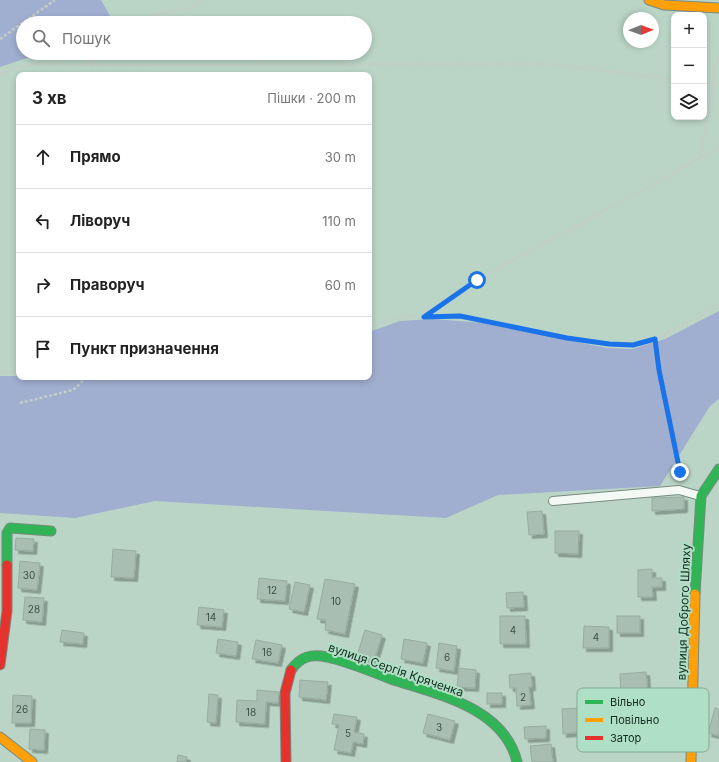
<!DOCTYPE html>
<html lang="uk">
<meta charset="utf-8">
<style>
body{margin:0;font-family:Inter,sans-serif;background:#f6f6f6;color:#222}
.controls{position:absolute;right:12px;top:12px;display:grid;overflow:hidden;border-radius:8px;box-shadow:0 2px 6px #0003}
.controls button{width:36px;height:36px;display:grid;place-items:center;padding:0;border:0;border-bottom:1px solid #e0e0e0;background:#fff;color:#222;font:20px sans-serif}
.compass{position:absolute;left:623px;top:12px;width:36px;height:36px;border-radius:50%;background:#fff;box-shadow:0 2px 6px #0003;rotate:89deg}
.stop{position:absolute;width:12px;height:12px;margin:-9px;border:3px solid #1a73e8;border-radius:50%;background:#fff}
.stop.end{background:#1a73e8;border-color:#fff;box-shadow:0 1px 4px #0008}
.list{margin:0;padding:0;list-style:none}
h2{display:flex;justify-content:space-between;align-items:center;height:52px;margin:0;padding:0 16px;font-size:17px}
h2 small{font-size:13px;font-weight:400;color:#767676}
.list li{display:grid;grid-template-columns:26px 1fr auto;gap:12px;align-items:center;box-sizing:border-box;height:64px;padding:0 16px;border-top:1px solid #e0e0e0}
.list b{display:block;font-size:15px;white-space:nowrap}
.list em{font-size:13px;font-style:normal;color:#767676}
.icon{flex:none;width:22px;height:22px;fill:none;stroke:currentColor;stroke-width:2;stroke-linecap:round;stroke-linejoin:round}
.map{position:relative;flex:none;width:719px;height:762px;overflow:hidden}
.search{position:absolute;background:#fff;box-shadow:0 2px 6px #0003;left:16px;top:16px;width:356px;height:44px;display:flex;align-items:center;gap:10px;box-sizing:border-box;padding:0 14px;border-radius:22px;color:#767676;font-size:15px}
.panel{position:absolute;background:#fff;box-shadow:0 2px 6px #0003;left:16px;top:72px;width:356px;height:308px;border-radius:8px}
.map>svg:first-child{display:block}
.forest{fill:#a0aed0}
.building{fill:#a9beb2;stroke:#97aca0;filter:url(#shadow)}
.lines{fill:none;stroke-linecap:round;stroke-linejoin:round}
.lane-casing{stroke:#778c81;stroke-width:10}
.fast-casing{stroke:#778c81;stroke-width:11}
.slow-casing{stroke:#778c81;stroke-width:11}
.jam-casing{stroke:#778c81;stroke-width:11}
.path{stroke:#c4ccc8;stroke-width:2.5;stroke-dasharray:3 2;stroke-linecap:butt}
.lane{stroke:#f5f9f6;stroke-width:8}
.fast{stroke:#30b455;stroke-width:9}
.slow{stroke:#ff9f0a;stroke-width:9}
.jam{stroke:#e5322d;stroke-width:9}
.route{stroke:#1a73e8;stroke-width:5}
.labels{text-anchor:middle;stroke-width:4;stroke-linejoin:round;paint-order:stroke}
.number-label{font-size:10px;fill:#3c4f44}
.street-label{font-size:12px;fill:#172a20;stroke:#afe0c5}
.key{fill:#afe0c5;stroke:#81a994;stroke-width:1}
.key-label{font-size:11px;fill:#172a20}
</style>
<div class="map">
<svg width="719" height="762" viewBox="0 0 719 762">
<defs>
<filter id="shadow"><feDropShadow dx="3.5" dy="3.5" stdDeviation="0" flood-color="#0004"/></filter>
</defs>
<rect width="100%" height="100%" fill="#bad5c6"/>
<g class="forest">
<path d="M0,0h101l13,23h-91v30h109l3,5 -105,-1 -30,10z"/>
<path d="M719,311v88l-9,7 -50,80 -162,9 -52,23 -291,-17 -80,17 -75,-5v-137l369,1v-45l31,-11 32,-2 52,4 123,25 25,1 33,-10z"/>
</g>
<g class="building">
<path d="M684,497v12l-32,2v-13z"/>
<path d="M542,511l2,23 -15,1 -2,-23z"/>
<path d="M555,531h24l-1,23 -23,-1z"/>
<path d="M16,538l18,1 -1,12 -18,-1z"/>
<path d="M113,549l23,2 -2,27 -23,-1z"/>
<path d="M20,561l20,2 -3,27 -19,-2z"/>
<path d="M652,569v9h10v9h-10l1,10h-15v-27z"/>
<path d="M259,578l28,3 -2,20 -28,-2z"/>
<path d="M325,579l30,5 -10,50 -20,-4 1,-10 -9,-1z"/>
<path d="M295,582l15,3 -6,27 -15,-3z"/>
<path d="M523,592l1,15 -17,1 -1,-15z"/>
<path d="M25,597l19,1 -2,24 -19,-2z"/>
<path d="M199,607l25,3 -2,17 -25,-2z"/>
<path d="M500,616h25l1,28h-26z"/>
<rect x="617" y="616" width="23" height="17"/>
<path d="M584,626l25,1v21h-26z"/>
<path d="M62,630l22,3 -1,11 -23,-2z"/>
<path d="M365,630l17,5 -8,26 -17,-5z"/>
<path d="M218,639l20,3 -2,14 -20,-3z"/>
<path d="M404,639l23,4 -4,20 -22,-4z"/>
<path d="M256,640l26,5 -4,18 -26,-4z"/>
<path d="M439,643l18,3 -3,25 -18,-3z"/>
<path d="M459,668l17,2 -1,18 -18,-1z"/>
<path d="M646,672l2,22 -27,2 -1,-22z"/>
<path d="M531,673l1,14h-3l2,18 -14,1 -1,-18h-6l-1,-13z"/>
<path d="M300,680l28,2 -2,18 -27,-3z"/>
<path d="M257,690l22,2 -1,11 -12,-1 -1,22 -29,-2 1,-22 20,1z"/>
<rect x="487" y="693" width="15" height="11"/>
<path d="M209,694l9,1 -2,28 -9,-1z"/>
<path d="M13,695l19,1 -1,27h-19z"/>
<path d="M581,708l1,12 9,-1v12l-28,3 -1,-25z"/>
<path d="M715,708l4,1v27l-11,-3z"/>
<path d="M334,714l23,3 -3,15 10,2 -1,10 -10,-2 -2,11 -17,-3 5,-25 -7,-1z"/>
<path d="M428,714l27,7 -5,19 -27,-7z"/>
<path d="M546,726v12l-21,1 -1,-12z"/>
<path d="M30,729l15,1 -1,20 -15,-1z"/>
<path d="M551,744l2,18h-21l-2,-16z"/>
<path d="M178,755l9,2 -1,5h-9z"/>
</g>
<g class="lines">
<defs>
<path id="lane" d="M553,501l126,-11 21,6"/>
<g id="fast">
<path d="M7,565v-32l3,-5 41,3"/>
<path d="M695,594l6,-98 18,-27"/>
<path d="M291,670c10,-14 20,-16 36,-13 22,5 43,14 64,22 45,15 113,28 126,83"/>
</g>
<g id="slow">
<path d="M649,0l15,5 55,3"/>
<path d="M0,737l32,25"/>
<path d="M691,762l4,-168"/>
</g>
<g id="jam">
<path d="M0,665l7,-54v-46"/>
<path d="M286,762l-1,-69 6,-23"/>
</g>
</defs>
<use href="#lane" class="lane-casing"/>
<use href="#fast" class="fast-casing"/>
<use href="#slow" class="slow-casing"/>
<use href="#jam" class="jam-casing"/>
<g class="path">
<path d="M145,23l11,-9 34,-6 13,-8"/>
<path d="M0,39l55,-39"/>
<path d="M91,65l458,-1 125,15"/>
<path d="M0,74l12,-5 25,-5 54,1 15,-12"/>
<path d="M704,83l15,2"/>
<path d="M700,157l19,-104"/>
<path d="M425,317l52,-37 242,-132"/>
<path d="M369,326l37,-9 54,-1 107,22 42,6 24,1 22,-6 40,-20 24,-15"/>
<path d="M655,339l4,31 24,110"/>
<path d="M0,371l19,2"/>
<path d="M20,403l53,-13 14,-13"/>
</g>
<use href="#lane" class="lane"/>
<use href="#fast" class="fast"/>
<use href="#slow" class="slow"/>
<use href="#jam" class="jam"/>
</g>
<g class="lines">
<path class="route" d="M477,280l-53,37 36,-1 107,22 42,6 24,1 22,-6 4,31 21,102"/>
</g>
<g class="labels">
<g class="number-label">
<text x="29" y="579">30</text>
<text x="272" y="594">12</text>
<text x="336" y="605">10</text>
<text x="34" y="613">28</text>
<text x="211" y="621">14</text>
<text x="513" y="634">4</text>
<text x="596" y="641">4</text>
<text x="267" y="656">16</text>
<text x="447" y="661">6</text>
<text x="523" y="701">2</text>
<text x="22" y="713">26</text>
<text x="251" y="716">18</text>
<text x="439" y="731">3</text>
<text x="348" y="737">5</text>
</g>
<g class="street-label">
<text transform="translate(684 612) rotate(-88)" y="4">вулиця Доброго Шляху</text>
<text transform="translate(396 670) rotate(19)" y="4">вулиця Сергія Кряченка</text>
</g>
</g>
<rect x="577" y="688" width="132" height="64" rx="6" class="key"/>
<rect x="585" y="700" width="18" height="4" fill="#30b455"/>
<rect x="585" y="718" width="18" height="4" fill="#ff9f0a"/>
<rect x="585" y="736" width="18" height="4" fill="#e5322d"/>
<g class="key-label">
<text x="610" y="706">Вільно</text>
<text x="610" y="724">Повільно</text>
<text x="610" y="742">Затор</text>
</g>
</svg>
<div class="controls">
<button>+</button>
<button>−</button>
<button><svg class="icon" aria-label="layers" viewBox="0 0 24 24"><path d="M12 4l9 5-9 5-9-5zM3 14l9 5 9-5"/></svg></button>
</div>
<svg class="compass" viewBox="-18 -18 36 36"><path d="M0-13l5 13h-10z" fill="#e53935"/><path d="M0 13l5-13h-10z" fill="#767676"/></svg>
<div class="stop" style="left:477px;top:280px"></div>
<div class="stop end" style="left:680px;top:472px"></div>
<div class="search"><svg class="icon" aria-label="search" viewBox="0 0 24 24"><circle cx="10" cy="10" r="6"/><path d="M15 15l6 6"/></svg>Пошук</div>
<section class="panel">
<h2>3 хв<small>Пішки · 200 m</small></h2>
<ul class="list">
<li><svg class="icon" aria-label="ahead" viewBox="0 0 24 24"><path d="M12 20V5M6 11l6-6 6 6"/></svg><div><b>Прямо</b></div><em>30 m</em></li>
<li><svg class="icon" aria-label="left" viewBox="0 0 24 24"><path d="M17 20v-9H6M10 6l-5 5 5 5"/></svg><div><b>Ліворуч</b></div><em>110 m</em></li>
<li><svg class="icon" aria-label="right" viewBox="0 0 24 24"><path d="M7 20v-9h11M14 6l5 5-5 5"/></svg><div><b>Праворуч</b></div><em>60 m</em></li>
<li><svg class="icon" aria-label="arrive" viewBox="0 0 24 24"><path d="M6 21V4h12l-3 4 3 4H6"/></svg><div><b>Пункт призначення</b></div></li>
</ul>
</section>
</div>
